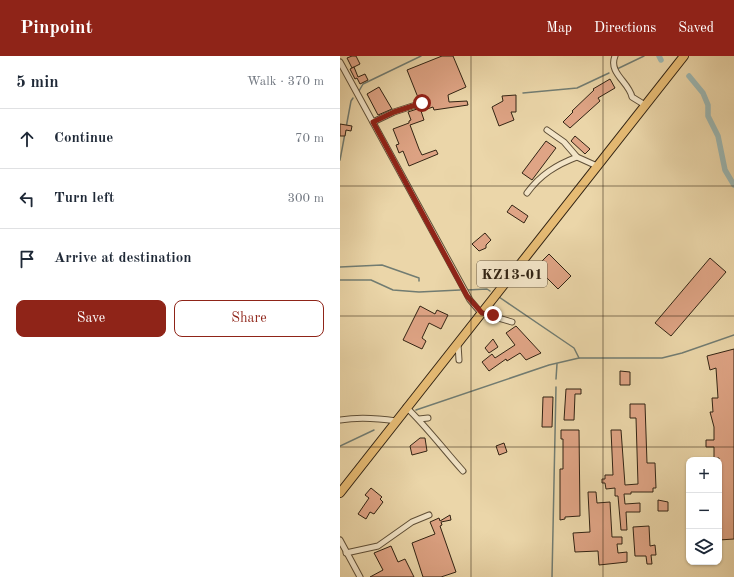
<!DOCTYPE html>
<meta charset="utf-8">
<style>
body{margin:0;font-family:"Old Standard TT",serif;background:#f6f6f7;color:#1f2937}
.controls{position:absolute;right:12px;bottom:12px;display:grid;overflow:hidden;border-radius:8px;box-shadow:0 1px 3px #0004}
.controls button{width:36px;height:36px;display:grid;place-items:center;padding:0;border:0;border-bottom:1px solid #e0e1e3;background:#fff;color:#1f2937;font:20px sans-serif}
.stop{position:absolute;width:12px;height:12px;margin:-9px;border:3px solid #8f2418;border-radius:50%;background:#fff}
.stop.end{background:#8f2418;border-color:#fff;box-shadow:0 1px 4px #0008}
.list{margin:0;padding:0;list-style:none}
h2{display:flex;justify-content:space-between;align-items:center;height:52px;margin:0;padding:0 16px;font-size:17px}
h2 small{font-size:13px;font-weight:400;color:#747a83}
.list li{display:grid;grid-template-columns:26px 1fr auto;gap:12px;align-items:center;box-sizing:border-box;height:60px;padding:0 16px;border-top:1px solid #e0e1e3}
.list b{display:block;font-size:15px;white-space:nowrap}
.list em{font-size:13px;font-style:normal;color:#747a83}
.actions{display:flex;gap:8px;padding:12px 16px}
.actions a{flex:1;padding:9px 0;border:1px solid #8f2418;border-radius:8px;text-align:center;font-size:14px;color:#8f2418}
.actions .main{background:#8f2418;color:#fff}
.icon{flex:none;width:22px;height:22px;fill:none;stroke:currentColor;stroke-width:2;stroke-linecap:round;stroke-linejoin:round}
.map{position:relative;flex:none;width:394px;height:521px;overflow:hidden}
header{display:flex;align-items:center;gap:24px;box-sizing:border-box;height:56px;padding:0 20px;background:#8f2418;color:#fff}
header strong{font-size:19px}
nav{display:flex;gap:22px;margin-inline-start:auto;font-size:14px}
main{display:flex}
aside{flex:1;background:#fff}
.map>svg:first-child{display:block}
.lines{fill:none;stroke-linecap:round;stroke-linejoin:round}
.stream{stroke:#717c72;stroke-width:1.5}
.canal{stroke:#9cb7b2;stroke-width:5.5}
.building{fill:#dfa485;stroke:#312313}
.minor-casing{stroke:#605038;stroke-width:7}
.highway-casing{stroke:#312313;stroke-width:10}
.minor{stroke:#f2e4c7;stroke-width:5}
.highway{stroke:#e6bb74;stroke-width:8}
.route{stroke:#8f2418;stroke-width:5}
.grid{fill:none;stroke:#312313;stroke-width:1;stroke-opacity:0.55}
.labels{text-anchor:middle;stroke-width:3;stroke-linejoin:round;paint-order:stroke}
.shield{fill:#f2e4c7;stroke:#6b5d49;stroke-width:1}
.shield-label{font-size:15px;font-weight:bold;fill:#312313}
</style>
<header>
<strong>Pinpoint</strong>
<nav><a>Map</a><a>Directions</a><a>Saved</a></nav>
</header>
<main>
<aside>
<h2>5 min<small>Walk · 370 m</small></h2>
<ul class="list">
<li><svg class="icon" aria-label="ahead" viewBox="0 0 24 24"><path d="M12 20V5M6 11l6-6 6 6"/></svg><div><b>Continue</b></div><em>70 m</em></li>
<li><svg class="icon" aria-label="left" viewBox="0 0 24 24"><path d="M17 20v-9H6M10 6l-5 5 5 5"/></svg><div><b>Turn left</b></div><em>300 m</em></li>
<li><svg class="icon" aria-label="arrive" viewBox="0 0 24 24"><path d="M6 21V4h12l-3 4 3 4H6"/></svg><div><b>Arrive at destination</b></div></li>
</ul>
<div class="actions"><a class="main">Save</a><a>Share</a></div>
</aside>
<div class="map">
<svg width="394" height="521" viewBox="0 0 394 521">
<rect width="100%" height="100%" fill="#ebd6a9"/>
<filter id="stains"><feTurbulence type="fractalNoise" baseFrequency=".005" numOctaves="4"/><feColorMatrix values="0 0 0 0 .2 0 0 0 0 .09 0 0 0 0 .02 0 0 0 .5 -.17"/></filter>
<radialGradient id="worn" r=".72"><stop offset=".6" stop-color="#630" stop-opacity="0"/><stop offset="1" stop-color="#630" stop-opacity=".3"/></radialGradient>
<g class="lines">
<g class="stream">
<path d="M277,13l27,-13"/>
<path d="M19,35l4,-7 58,-28"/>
<path d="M183,37l54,-5 32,-15"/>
<path d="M0,104l11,-59 2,-3"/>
<path d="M0,211l42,-2 37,13v3"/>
<path d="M0,224h31l22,10 26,2 41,-2"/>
<path d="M127,234l20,-1 3,2"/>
<path d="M159,241l75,51 5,10"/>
<path d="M216,323l1,-15"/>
<path d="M76,354l133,-45 30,-7h83l20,-5 52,-18"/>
<path d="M0,390l34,-16"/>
<path d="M212,521l4,-190"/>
</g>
<g class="canal">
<path d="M319,0l2,4"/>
<path d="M349,20l14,17 5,12v11l10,20 7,34 9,15"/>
</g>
</g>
<g class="building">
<path d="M12,0h4l4,8 -8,4 -5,-10z"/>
<path d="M102,0h11l13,31 -18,8 1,7 18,-1 1,4 -34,5 -1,-3 -12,4 3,9 -14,5 9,24 3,6 14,-5 2,4 -29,12 -6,-15 -4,2 -3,-8 3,-1 -6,-15 16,-6v-2l2,-1 -3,-8 15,-5 3,-4 -3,-4 -4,1 -12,-30z"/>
<path d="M14,11l4,10 7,-3 3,6 -8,4 -3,-6 -2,1 -5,-10z"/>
<path d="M270,23l5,9 -17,10 2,3 -30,27 -7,-6 10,-10 -1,-1 22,-21 -1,-1z"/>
<path d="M39,31l13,22 -14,6 -11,-21z"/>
<path d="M176,39v17h-5l3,8 -15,6 -7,-19 11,-6 -1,-5z"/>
<path d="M0,68l12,2 -1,5 -5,-1 -1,6h-5z"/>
<path d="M235,80l15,13 -5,5 -14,-13z"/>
<path d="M206,85l10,7 -24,32 -10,-7z"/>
<path d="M172,149l16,11 -4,7 -17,-11z"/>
<path d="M145,177l6,7 -5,5v3l-7,3 -7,-7z"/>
<path d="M209,198l22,22 -13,13 -22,-22z"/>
<path d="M370,202l16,14 -55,64 -16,-13z"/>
<path d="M80,250l15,8 2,-4 11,5 -7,14 -12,-6 -7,15 4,3 -4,8 -19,-9z"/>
<path d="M176,270l25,27 -15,7 -6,-7 -13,8 -1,-2 -17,12 -7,-9 10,-8 3,4 20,-13 -9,-12z"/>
<path d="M153,283l5,8 -9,6 -4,-5z"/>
<path d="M394,293v190l-15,1v-82h-5v-11h-8v-7h8v-13l-4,-15h3l-1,-14h6l-2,-30 -6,2 -3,-14z"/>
<path d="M280,315l10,1v13h-10z"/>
<path d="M226,333h15v5h-6l-1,26h-10z"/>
<path d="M203,341h10l-1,30h-10z"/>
<path d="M290,348h15l2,59h8l1,25h-3v4h-22v2h-7l1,10 15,-1v9h-14l1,18h-6l-3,-34h-3v-8l-9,1 -1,-6h-3v-4h3v-4h8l-2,-45h10l4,55 13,-1 -2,-66h-6z"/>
<path d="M221,374h18l1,86 -15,1v2l-5,1v-51h3v-30h-2z"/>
<path d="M80,382h5l2,13 -15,4 -2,-9z"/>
<path d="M164,387l3,9 -8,3 -3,-9z"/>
<path d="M31,432l11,9 -2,2 3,3 -9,12 -4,-2 -4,7 -8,-5 11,-16 -4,-3z"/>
<path d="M248,436h8l1,11 13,-1 2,35h10v7h-5l1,9 9,-1v10l-28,3 -1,-14 -23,1 -2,-19 17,-1z"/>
<path d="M318,444l10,2v9h-10z"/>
<path d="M110,459l1,5 -10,2 1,3 -2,1 16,46 -15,5h-18l-11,-34 23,-9 -5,-12 9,-4 1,3z"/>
<path d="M309,470l1,20 5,-1 1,10h-5l1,9h-5l-1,-8h-11l-2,-29z"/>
<path d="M51,490l7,16 7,-3 9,18h-44l13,-7 -9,-17z"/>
</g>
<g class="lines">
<defs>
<g id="minor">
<path d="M275,0c-7,17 14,26 17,41l13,8"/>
<path d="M0,6l130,238 11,13 31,9"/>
<path d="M33,66l21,-10 28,-9"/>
<path d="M207,74l17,12 13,15 20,9"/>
<path d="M187,137c13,-18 29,-28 50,-36"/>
<path d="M118,288l1,16"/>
<path d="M66,351c21,20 38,43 57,64"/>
<path d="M79,363l9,-1"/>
<path d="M0,364c19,-3 36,-2 56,1"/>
<path d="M0,484l20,37"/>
<path d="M6,497l32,-7 34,-24 17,-7"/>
</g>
<path id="highway" d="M0,437l344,-437"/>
</defs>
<use href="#minor" class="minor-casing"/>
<use href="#highway" class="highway-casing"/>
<use href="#minor" class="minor"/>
<use href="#highway" class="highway"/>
</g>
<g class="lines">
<path class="route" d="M82,47l-28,9 -21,10 94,174 15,17 11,2"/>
</g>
<path class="grid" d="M131,0v521M263,0v521M0,130h394M0,260h394M0,391h394"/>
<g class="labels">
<rect class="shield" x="137" y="205" width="70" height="26" rx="3"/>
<g class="shield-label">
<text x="172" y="223">KZ13-01</text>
</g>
</g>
<rect width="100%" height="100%" filter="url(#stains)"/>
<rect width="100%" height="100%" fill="url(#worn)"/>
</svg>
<div class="controls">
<button>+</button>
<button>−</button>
<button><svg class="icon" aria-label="layers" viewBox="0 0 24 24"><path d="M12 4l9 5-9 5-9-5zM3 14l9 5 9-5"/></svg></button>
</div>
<div class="stop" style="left:82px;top:47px"></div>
<div class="stop end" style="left:153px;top:259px"></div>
</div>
</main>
